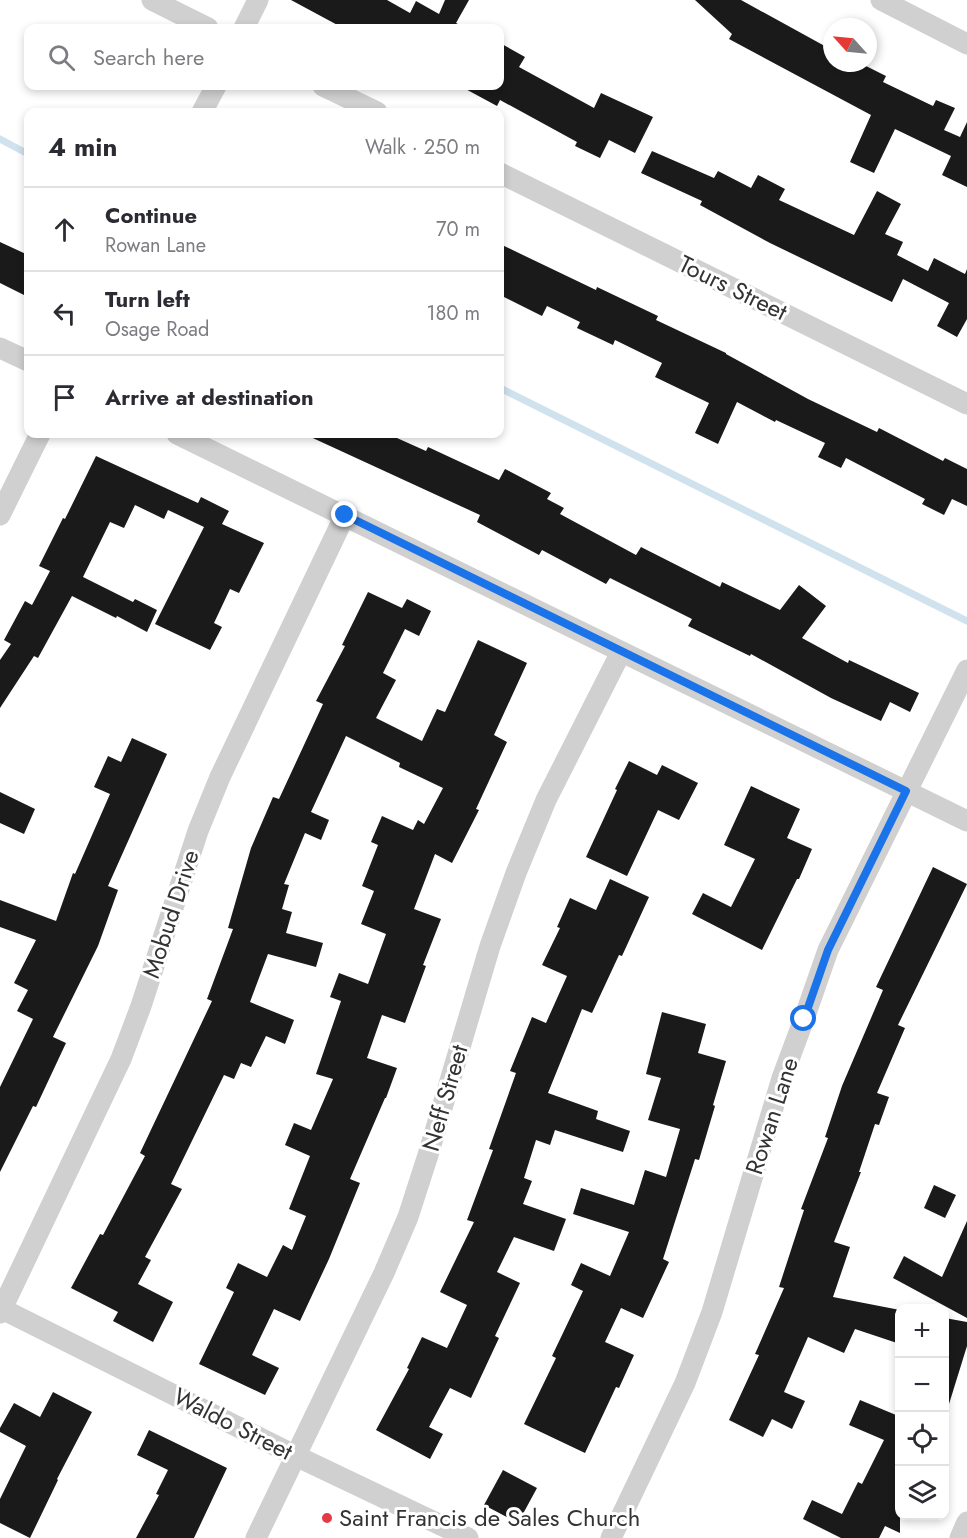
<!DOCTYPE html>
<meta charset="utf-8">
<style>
body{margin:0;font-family:Jost,sans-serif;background:#f7f7f7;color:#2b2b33}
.controls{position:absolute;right:18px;bottom:18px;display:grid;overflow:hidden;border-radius:12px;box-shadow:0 3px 9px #0003}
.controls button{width:54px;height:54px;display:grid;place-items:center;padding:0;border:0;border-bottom:2px solid #e1e1e2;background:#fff;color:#2b2b33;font:30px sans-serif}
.compass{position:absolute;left:823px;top:18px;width:54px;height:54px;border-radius:50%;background:#fff;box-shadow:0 3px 9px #0003;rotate:297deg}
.stop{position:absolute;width:18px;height:18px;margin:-14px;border:4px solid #1a73e8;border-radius:50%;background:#fff}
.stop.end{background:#1a73e8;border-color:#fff;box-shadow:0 2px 6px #0008}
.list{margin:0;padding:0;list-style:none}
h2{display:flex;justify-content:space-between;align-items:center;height:78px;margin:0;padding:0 24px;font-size:26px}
h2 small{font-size:20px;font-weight:400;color:#7c7c81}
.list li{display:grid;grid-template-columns:39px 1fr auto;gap:18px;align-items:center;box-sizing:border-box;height:84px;padding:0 24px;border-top:2px solid #e1e1e2}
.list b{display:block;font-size:22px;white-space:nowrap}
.list p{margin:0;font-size:20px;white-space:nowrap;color:#7c7c81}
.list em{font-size:20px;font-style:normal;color:#7c7c81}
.icon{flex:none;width:33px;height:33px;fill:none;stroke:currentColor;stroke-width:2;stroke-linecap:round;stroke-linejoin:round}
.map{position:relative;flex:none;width:967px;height:1538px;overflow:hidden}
.search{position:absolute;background:#fff;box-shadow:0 3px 9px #0003;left:24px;top:24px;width:480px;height:66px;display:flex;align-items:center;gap:15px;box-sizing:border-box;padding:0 21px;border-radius:12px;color:#7c7c81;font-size:22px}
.panel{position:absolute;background:#fff;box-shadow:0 3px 9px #0003;left:24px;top:108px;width:480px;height:330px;border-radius:12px}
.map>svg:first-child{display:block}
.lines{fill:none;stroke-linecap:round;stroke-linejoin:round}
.stream{stroke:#cfe2ee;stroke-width:7}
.building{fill:#1a1a1a}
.street{stroke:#d0d0d0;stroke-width:21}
.route{stroke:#1a73e8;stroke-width:8}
.poi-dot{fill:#e63946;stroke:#fff;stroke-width:2}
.labels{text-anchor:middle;stroke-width:6;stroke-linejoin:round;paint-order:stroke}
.street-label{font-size:24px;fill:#333;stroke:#fff}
.poi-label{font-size:24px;fill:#333;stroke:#fff;text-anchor:start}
</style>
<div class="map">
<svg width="967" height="1538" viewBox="0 0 967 1538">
<rect width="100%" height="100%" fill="#fff"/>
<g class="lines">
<g class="stream">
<path d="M0,139l28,15"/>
<path d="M500,388l467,233"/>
</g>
</g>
<g class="building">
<path d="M291,0h96l23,13 6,-12 23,13 6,-14h24l-13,23 10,5h-123z"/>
<path d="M695,0h46l91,50v13h28l26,13 -3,6 50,24 3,-6 19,8 -11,22 16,7 7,-15v65l-25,-12 9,-19 -56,-27 -21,44 -24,-11 21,-47 -142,-76 3,-5z"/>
<path d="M500,43l25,14 -6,10 75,41 7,-15 52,24 -18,36 -26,-13 -9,18 -25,-12 2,-4 -77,-42 -3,6 -37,-20h40z"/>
<path d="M652,151l62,27 4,-7 33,17 7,-13 27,14 -6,11 75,35 23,-44 24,13 -16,30 18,8 -6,13 31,16 6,-13 31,16 2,-5v50l-10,18 -20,-11 12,-23 -46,-24 -11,23 -122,-59 -70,-38 2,-4 -61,-28z"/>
<path d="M0,242l28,13v42l-28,-14z"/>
<path d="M500,244l96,46 1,-3 61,29 -2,4 70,33v1l82,45 69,33 2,-4 64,33 2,-3 22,11v37l-15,-7 -8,16 -22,-11 3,-5 -79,-41 -5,10 -23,-11 7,-14 -49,-23 -1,2 -38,-20 -19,42 -23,-11 14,-30 -54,-26 7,-14 -47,-23 -2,5 -36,-17 3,-6 -33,-16 -5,10 -42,-21z"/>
<path d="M304,434h84l38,17 2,-4 71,33 6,-11 46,24 -4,6 17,9 -4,6 76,41 5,-8 79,40 2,-5 58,28 19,-25 27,21 -24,32 46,25 1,-3 70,33 -9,19 -20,-10 -9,19 -50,-23 -80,-44 -1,2 -62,-30 4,-7 -82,-41 -4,6 -64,-34 -3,5 -62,-33 3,-7z"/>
<path d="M96,456l102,47 3,-6 28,14 -7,13 42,19 -25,50 -9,-4 -16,34 8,4 -12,23 -55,-26 49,-97 -36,-17 -4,9 -29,-14 -11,23 -14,-6 -27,55 50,25 2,-3 22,11 -10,22 -30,-16 -1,2 -44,-22 -34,62 -4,-2 -34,52v-48l11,-16 -7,-4 21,-39 7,4 18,-34 -11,-5 24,-48 2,1z"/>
<path d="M368,592l34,16 5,-9 24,12 -12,25 -14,-7 -22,44 13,7 -20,38 46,23 15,-32 8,3 33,-72 49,23 -33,72 13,7 -31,67 3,1 -27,53 -17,-9 -21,55 27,10 -18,46 3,1 -21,57 -23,-8 -15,43 30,10 -11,30h-1l-35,81 10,4 -31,76 -29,62 -26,-12 -22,46 27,13 -14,27 -66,-31 35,-72 -8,-4 12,-25 29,14 16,-32 9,5 14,-34 -17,-7 21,-53 -25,-11 9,-22 17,7 22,-51 -17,-5 25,-73 -11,-4 9,-24 29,11 18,-50 -25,-10 13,-33 -12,-5 16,-41 -7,-3 11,-26 31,14 5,-10 6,4 19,-36 -44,-21 1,-4 -54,-27 -35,76 18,8 -8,20 -16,-7 -21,51 5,1 -7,24 10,3 -6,21 37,10 -7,24 -48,-13 -18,48 44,18 -9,24 -19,-8 -15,31 -10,-4 -7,16 -10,-4 -53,109 11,5 -37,68 6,3 -13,24 35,18 -20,40 -40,-21 5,-9 -47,-24 29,-54 3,1 42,-79 -5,-3 72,-152 -5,-2 26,-70 -5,-1 23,-80 22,-51 6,2 44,-95 -7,-3 29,-55 -3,-1z"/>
<path d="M132,738l35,16 -59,132 10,4 -20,56 -45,91 13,6 -30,64 -3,-1 -33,66v-85l33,-68 -16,-8 11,-21 -14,-7 22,-43 -36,-13v-27l56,21 17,-48 2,1 35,-80 -16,-7 14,-31 13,6z"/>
<path d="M629,761l28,14 5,-10 36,18 -19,37 -21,-10 -31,66 -41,-19 31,-67 -2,-1z"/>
<path d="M751,786l49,23 -13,29 25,11 -13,30h-2l-35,71 -70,-36 11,-21 28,14 24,-48 -31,-14z"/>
<path d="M0,792l35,17 -11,25 -24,-11z"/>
<path d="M933,867l34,17 -69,141 7,3 -28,65 12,4 -10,28 -4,-1 -16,48h2l-27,70 16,5 -17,50 67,13v34l-45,-15 -11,24 -36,-16 -24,55 21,9 -13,28 -20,-10 -9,18 -34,-17 30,-65 -4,-1 29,-66 -5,-1 25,-77 -3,-1 27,-71 -3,-1 17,-51 41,-96 -7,-3z"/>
<path d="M610,879l39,18 -27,59 -3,-1 -27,58 -10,-4 -34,84 50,18 -2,8 34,12 -7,21 -68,-22 -5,15 -14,-5 -12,38 8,3 -9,23 43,15 -12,32 -40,-14 -17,35 23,11 -25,53 4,2 -28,60 -21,-10 -21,39 14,7 -13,25 -54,-29 33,-61 -2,-1 15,-31 25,11 20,-43 -27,-13 34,-70 -7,-2 26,-70 -4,-1 27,-76 -6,-2 22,-54 14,6 21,-47 -25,-11 18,-37 -3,-1 13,-29 26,12z"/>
<path d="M662,1012l44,12 -8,29 28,8 -13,44 2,1 -16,54 -4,-1 -32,100 6,3 -26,56 -22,-10 -16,34 29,13 -15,33 -3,-1 -31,66 -61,-29 32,-66 -4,-2 31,-65 -12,-6 10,-22 29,13 19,-44 -56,-18 8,-26 53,17 11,-35 21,7 14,-48 -32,-9 13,-42 -15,-4z"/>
<path d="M934,1185l22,10 -11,23 -21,-10z"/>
<path d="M967,1221v97l-74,-40 11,-22 38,21z"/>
<path d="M945,1318l22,4v24l-18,58 -4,-1z"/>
<path d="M53,1392l39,20 -35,67 1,1 -28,58 -30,-15v-24l26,-53 -26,-14v-4l14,-25 26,14z"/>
<path d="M860,1400l36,15 4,-6v124l-15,-7 -6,12h-38l-38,-19 9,-19 30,14 16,-32 4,2 22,-44 -35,-15z"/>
<path d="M149,1430l78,38 -33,70h-58l23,-43 -3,-1 12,-24 -31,-15z"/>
<path d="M503,1470l34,18 -19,35 -34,-18z"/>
</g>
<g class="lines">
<g class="street">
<path d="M152,0l56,28"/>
<path d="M881,0l86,44"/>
<path d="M244,28l14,-28"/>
<path d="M323,86l54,26"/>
<path d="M202,112l14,-26"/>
<path d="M500,173l467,231"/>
<path d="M0,348l28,13"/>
<path d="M177,434l790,387"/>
<path d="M0,515l40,-81"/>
<path d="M0,1308l296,148 172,82"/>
<path d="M0,1313l121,-254 20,-53 57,-175 22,-54 125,-262"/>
<path d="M256,1538l128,-265 24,-56 20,-62 62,-209 26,-73 30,-73 75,-148"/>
<path d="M611,1538l74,-155 27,-71 70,-234 22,-59 24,-69 139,-280"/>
<path d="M960,1538l7,-16"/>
</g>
</g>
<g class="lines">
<path class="route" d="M345,515l561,276 -78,159 -24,69"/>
</g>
<circle class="poi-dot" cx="327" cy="1518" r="6"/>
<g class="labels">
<g class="street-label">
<text transform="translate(733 288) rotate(26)" y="8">Tours Street</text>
<text transform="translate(171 914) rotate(-72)" y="8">Mobud Drive</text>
<text transform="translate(445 1098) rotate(-74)" y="8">Neff Street</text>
<text transform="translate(772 1116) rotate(-72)" y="8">Rowan Lane</text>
<text transform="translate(233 1424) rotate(27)" y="8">Waldo Street</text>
</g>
<g class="poi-label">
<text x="339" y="1526">Saint Francis de Sales Church</text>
</g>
</g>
</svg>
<div class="controls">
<button>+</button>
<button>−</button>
<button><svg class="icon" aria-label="locate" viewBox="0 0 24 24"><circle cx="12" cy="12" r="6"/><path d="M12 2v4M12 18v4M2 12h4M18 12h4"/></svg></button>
<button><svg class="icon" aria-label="layers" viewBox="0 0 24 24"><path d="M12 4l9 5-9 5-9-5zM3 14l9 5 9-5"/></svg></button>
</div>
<svg class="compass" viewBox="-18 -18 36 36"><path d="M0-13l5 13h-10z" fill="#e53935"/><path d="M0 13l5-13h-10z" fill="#7c7c81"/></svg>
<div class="stop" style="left:804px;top:1019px"></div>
<div class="stop end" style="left:345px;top:515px"></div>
<div class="search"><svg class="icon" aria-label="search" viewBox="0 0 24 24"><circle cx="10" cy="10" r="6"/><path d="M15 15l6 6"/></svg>Search here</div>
<section class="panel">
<h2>4 min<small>Walk · 250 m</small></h2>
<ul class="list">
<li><svg class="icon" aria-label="ahead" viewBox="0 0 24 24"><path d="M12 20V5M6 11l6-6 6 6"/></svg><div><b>Continue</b><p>Rowan Lane</p></div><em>70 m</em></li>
<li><svg class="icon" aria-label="left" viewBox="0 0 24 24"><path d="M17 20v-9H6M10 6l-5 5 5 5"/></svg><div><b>Turn left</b><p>Osage Road</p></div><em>180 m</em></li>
<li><svg class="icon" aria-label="arrive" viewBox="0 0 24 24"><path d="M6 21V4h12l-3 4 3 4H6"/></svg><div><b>Arrive at destination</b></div></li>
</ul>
</section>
</div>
